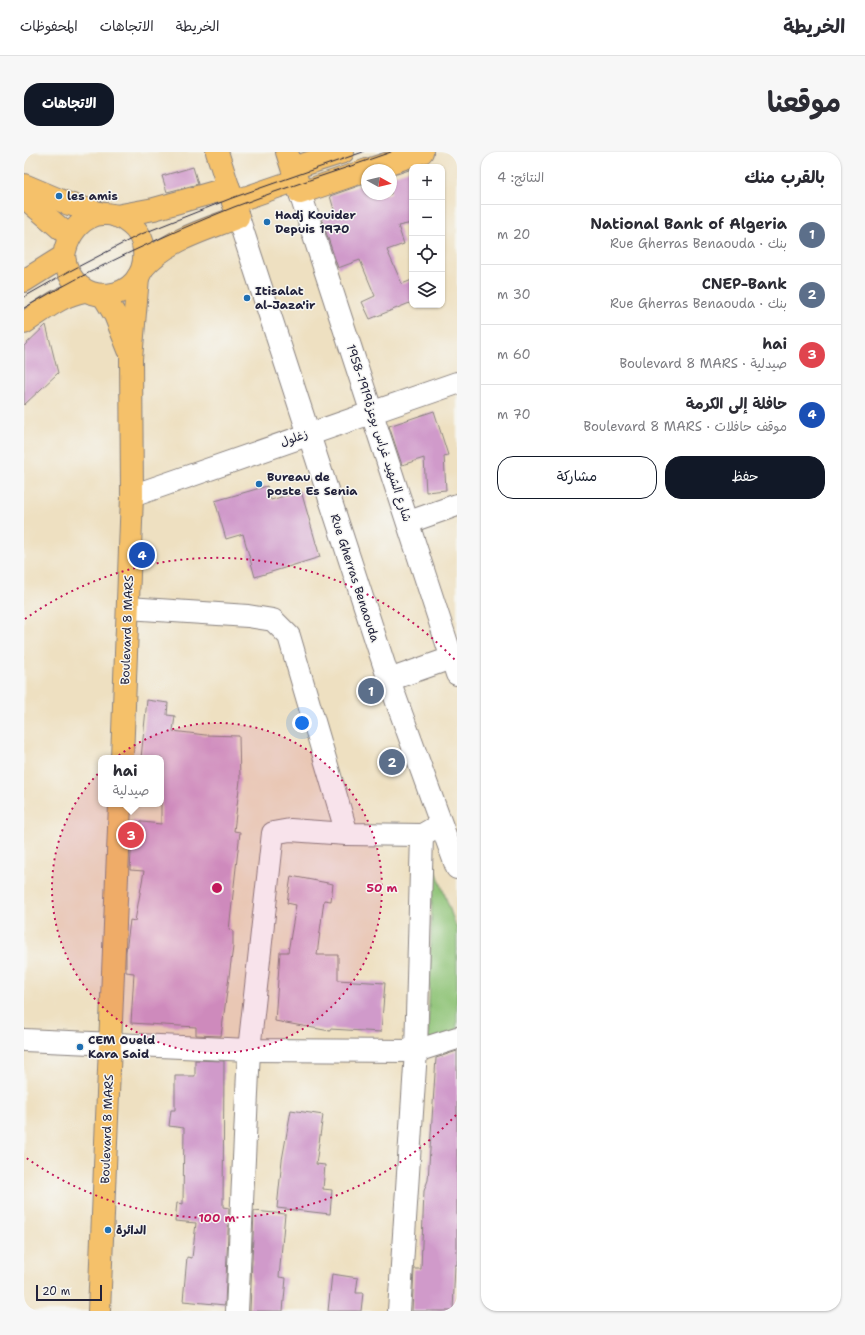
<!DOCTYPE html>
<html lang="ar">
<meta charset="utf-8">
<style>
body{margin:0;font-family:"Shantell Sans","Playpen Sans Arabic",sans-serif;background:#f7f7f7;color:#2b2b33;direction:rtl}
.controls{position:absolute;right:12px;top:12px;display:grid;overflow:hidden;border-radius:8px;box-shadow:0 1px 3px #0004}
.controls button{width:36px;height:36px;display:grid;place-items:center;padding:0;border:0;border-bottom:1px solid #e1e1e2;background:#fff;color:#2b2b33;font:20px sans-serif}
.compass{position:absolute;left:337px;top:12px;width:36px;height:36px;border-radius:50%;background:#fff;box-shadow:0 1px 3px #0004;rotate:98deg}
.scale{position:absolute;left:12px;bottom:10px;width:66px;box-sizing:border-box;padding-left:4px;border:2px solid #22223b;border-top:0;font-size:11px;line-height:14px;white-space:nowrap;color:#22223b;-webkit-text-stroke:3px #f6f6f2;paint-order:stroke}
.you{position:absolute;left:278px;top:571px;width:14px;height:14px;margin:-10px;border:3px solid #fff;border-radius:50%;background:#1a73e8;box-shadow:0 0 0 6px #1a73e833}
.badge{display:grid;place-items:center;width:26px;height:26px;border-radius:50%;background:#111827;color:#fff;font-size:13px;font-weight:700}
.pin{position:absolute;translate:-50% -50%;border:2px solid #fff;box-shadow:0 1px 4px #0006}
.popup{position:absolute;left:74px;top:603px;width:66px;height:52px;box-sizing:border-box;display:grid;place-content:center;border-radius:8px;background:#fff;filter:drop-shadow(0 1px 3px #0005);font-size:13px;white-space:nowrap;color:#7c7c81}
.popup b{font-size:15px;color:#2b2b33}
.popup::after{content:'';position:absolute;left:50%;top:100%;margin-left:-8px;border:8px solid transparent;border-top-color:#fff}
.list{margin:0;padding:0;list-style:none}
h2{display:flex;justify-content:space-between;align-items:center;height:52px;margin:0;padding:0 16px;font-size:17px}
h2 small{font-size:13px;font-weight:400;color:#7c7c81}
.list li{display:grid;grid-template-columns:26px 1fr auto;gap:12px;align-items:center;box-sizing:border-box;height:60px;padding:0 16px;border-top:1px solid #e1e1e2}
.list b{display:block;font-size:15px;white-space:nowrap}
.list p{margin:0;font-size:13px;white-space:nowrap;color:#7c7c81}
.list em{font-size:13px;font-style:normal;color:#7c7c81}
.actions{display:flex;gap:8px;padding:12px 16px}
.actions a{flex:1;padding:9px 0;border:1px solid #111827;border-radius:16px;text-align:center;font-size:14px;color:#111827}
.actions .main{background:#111827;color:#fff}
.icon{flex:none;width:22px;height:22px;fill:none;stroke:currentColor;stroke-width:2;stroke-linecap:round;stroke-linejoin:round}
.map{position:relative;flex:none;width:433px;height:1159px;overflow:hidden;direction:ltr;border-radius:16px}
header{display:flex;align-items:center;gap:24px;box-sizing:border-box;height:56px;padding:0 20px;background:#fff;border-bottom:1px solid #e1e1e2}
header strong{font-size:19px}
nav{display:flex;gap:22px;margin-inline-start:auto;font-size:14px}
.intro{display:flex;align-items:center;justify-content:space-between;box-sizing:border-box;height:96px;padding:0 24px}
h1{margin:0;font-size:28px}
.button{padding:10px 18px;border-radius:16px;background:#111827;color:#fff;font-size:14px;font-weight:700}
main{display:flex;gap:24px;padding:0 24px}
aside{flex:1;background:#fff;border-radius:16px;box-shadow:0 1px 3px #0004}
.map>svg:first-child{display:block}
.green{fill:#8ec376;stroke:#587258}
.building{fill:#d09aca}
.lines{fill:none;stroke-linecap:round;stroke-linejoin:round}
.minor-casing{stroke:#88817e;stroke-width:24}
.major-casing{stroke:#88817e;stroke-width:24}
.minor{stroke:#fff;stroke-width:22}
.major{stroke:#f5c16b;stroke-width:22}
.tram{stroke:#22223b;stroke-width:1}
.ring{fill:none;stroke:#c2185b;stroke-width:2;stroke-dasharray:2 4}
.poi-dot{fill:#1f6fb2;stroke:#f6f6f2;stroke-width:1.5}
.labels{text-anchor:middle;stroke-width:3;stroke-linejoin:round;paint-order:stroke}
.poi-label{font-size:12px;font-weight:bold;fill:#22223b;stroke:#f6f6f2;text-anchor:start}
.street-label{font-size:12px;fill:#22223b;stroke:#f6f6f2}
.centre{fill:#c2185b;stroke:#f6f6f2;stroke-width:2}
.ring-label{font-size:12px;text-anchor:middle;font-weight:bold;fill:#c2185b;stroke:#f6f6f2;stroke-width:3;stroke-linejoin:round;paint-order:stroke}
</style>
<header>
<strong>الخريطة</strong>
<nav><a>الخريطة</a><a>الاتجاهات</a><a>المحفوظات</a></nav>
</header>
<div class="intro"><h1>موقعنا</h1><a class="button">الاتجاهات</a></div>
<main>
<aside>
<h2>بالقرب منك<small>النتائج: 4</small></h2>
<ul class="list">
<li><span class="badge" style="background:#5c6f8a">1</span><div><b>National Bank of Algeria</b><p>بنك · Rue Gherras Benaouda</p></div><em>20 m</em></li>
<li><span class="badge" style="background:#5c6f8a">2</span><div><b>CNEP-Bank</b><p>بنك · Rue Gherras Benaouda</p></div><em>30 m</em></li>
<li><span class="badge" style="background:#e0444e">3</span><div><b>hai</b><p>صيدلية · Boulevard 8 MARS</p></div><em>60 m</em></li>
<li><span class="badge" style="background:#1a4fb4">4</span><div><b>حافلة إلى الكرمة</b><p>موقف حافلات · Boulevard 8 MARS</p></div><em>70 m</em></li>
</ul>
<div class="actions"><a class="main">حفظ</a><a>مشاركة</a></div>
</aside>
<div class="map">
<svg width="433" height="1159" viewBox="0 0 433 1159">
<rect width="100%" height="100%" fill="#f6f6f2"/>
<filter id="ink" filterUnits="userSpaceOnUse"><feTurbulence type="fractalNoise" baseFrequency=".025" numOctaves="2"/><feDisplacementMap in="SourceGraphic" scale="8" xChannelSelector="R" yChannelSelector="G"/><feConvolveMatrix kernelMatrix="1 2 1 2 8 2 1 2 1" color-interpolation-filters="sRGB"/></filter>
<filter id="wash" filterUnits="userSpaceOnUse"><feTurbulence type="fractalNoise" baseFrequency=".012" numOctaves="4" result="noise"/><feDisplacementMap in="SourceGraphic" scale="16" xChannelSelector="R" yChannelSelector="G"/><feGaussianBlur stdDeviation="0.9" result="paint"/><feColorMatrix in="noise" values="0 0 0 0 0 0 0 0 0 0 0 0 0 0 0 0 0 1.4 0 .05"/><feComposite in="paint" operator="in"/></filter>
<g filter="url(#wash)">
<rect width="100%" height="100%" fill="#eee0c1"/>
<path class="green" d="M409,710l24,67v104l-29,7z"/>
<g id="blocks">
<g class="building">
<path d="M169,15l5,17 -31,8 -5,-16z"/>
<path d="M388,17v54l-14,3 6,18 -17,6 15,34 10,-4v22l-42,17 -8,-17 13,-6 -15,-36 -22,8 -17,-51 14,-4 -5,-17 37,-13v11h24v-18z"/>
<path d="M22,173l12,48 -34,32v-59z"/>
<path d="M410,259l14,44 -4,1 2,34 -20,2 -2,-34 -22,7 -13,-39z"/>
<path d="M243,334l4,14 30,-9 19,66 -65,20 -12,-43 -17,5 -11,-38z"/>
<path d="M123,548l21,3 -1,12 8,1 -2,15 32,4 34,1 1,44 -6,51 6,1 -11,98 4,1v16l-12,89 -25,-1v-8l-65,-4 3,-50 -8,-1v-20l4,-32 5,1 9,-50 -14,-1 3,-49 28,3v-66h-20z"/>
<path d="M267,724l42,8 -2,17 -7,-1 -7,55h21v25l47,3 -4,49 -51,-3v2l-55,-10 5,-69h8l8,-47 -9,-2z"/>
<path d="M433,899v214h-2l-2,46h-41l2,-42h7l3,-78 4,-11 8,-122z"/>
<path d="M171,908l29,1 -1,146 6,1 -4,97 -42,-4 4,-44 5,1 4,-35 -21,-2 2,-18 6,1 1,-76 -15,-2 2,-16h4v-34h20z"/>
<path d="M267,958l32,5 -7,49 9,1 -2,24 9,1 -2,24 -53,-6 5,-48z"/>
<path d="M230,1059l31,3 -6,63 7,1 -3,33h-33z"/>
<path d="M308,1122l26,4 -2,15h7l-2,18h-33z"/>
</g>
</g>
</g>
<g filter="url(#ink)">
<use href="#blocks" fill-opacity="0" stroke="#88817e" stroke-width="1"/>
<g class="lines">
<defs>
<g id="minor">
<path d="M276,41l157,481"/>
<path d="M214,65l151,463 68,188"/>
<path d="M108,344l325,-113"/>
<path d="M385,370l48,-17"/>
<path d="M104,456l120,8 25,4 16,16 58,198"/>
<path d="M365,528l68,-24"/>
<path d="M0,888l225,10 167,1 41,-13"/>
<path d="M213,1159l12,-261 24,-217 17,-3 57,4 75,1"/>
<path d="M375,1159l17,-260 6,-216 12,-7"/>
</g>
<g id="major">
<path d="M263,0l13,41 67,-23"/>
<path d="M269,16l50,-16"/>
<path d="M344,18l54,-18"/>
<path d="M0,33l45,19 34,10"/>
<path d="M0,45l45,39"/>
<path d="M209,50l64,-22"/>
<path d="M92,64l38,-7 75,-21"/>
<path d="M119,116c23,-28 63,-38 95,-51l-21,-65"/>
<path d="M0,129l40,-25c5,-34 37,-56 66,-32 8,6 13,16 14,26 5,54 -73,63 -80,6"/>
<path d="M79,143l12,20 14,35"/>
<path d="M0,171c20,-13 37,-28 61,-32"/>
<path d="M98,606l10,-262 -1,-137 7,-82"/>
<path d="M75,1159l21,-507"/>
</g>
</defs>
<use href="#minor" class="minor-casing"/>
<use href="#major" class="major-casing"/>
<use href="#minor" class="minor"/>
<use href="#major" class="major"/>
<g class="tram">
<path d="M0,145l44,-25 71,-37 93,-37 131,-46"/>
<path d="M0,156c67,-39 138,-72 210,-101 51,-20 105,-36 157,-55"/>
</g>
</g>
</g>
<circle cx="193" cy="736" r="165" fill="#c2185b" fill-opacity=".12"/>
<g class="ring">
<circle cx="193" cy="736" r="165"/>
<path d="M432 963A330 330 0 0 1 1 1005M1 467A330 330 0 0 1 432 509"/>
</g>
<g class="poi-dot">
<circle cx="35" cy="44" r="4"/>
<circle cx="243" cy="70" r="4"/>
<circle cx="223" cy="146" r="4"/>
<circle cx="235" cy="332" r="4"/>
<circle cx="56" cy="895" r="4"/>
<circle cx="84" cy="1078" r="4"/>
</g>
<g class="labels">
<g class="poi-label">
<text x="43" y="48">les amis</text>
<text x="251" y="67">Hadj Kouider<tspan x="251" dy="14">Depuis 1970</tspan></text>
<text x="231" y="143">Itisalat<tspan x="231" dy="14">al-Jaza'ir</tspan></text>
<text x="243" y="329">Bureau de<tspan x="243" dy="14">poste Es Senia</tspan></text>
<text x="64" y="892">CEM Oueld<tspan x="64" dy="14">Kara Said</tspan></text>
<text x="92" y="1082">الدائرة</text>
</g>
<g class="street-label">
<text transform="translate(355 281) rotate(72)" y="4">شارع الشهيد غراس بوعزة1919-1958</text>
<text transform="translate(270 286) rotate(-20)" y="4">زغلول</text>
<text transform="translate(331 426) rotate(72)" y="4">Rue Gherras Benaouda</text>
<text transform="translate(103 478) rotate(-88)" y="4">Boulevard 8 MARS</text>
<text transform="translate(83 977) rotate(-88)" y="4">Boulevard 8 MARS</text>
</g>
</g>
<circle cx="193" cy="736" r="6" class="centre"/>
<g class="ring-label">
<text x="358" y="740">50 m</text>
<text x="193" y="1070">100 m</text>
</g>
</svg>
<div class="controls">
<button>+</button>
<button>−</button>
<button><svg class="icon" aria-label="locate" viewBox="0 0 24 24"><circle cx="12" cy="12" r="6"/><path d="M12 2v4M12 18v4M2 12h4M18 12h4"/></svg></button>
<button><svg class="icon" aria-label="layers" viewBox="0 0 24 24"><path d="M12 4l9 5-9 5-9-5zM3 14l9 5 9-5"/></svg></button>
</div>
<svg class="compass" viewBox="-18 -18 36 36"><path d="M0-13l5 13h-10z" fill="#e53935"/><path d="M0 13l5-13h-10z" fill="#7c7c81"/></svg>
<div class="scale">20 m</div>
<div class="you"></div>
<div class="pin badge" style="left:347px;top:539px;background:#5c6f8a">1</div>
<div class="pin badge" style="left:368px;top:610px;background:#5c6f8a">2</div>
<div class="pin badge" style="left:107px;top:683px;background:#e0444e">3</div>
<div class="popup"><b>hai</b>صيدلية</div>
<div class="pin badge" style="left:118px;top:403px;background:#1a4fb4">4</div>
</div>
</main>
